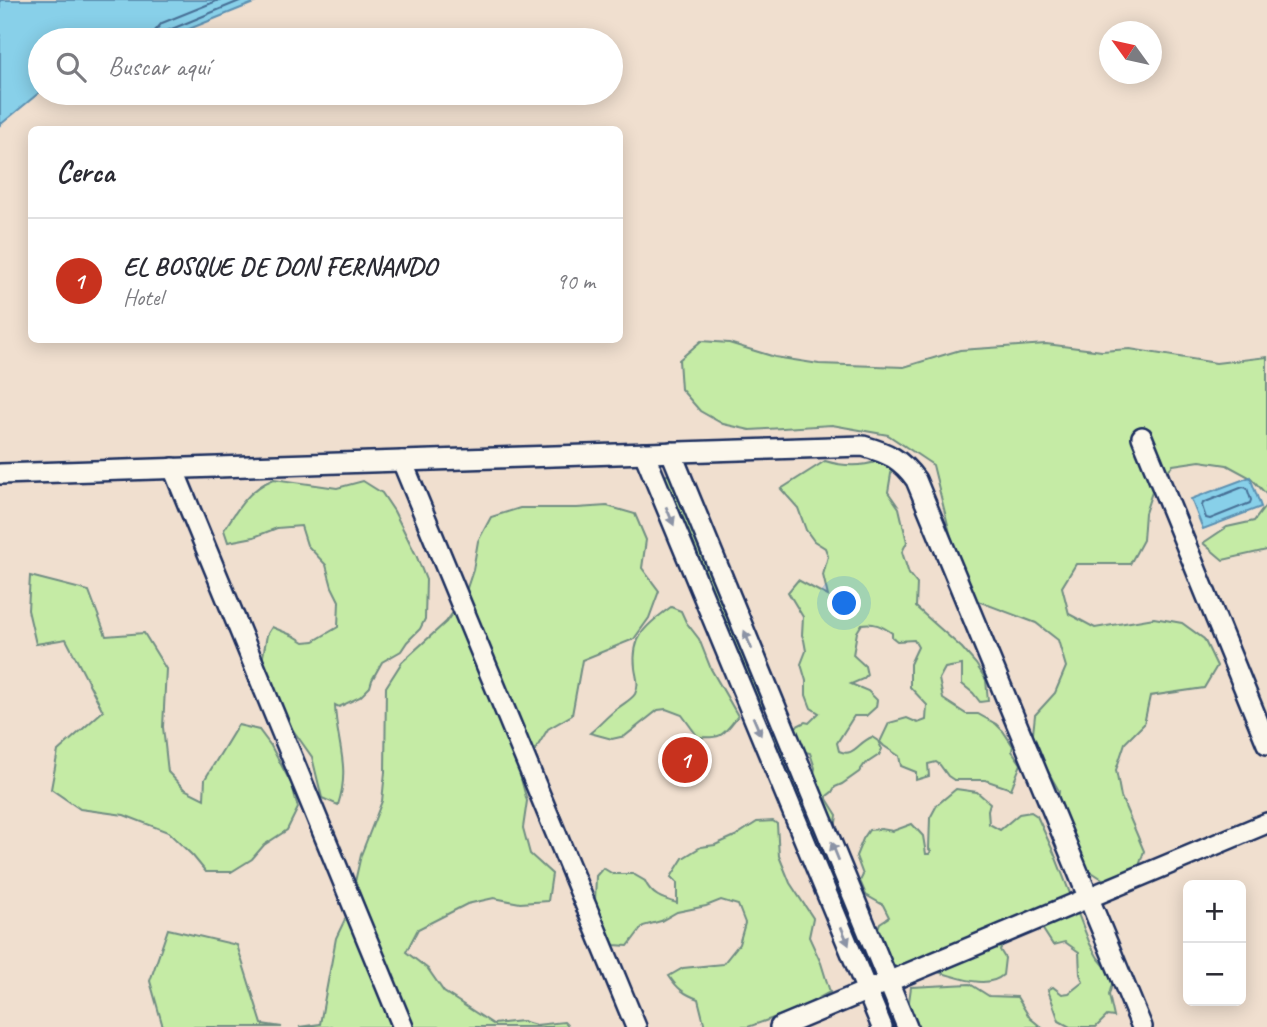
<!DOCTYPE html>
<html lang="es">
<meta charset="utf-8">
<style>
body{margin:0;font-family:Caveat,sans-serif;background:#f7f7f7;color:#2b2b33}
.controls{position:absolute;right:21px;bottom:21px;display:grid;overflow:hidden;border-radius:10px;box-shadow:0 4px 18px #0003}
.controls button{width:63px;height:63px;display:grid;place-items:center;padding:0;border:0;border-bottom:2px solid #e1e1e2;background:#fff;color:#2b2b33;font:35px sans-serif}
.compass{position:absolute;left:1099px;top:21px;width:63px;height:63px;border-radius:50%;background:#fff;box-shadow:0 4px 18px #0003;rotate:303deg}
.you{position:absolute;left:845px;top:604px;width:24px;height:24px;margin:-18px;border:5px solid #fff;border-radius:50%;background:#1a73e8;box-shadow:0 0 0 10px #1a73e833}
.badge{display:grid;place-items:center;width:46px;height:46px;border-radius:50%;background:#c8321e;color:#fff;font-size:23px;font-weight:700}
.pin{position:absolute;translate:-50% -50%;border:4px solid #fff;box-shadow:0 2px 7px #0006}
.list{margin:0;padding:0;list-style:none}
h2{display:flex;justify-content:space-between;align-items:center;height:91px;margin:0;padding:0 28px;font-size:30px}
h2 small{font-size:23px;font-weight:400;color:#7c7c81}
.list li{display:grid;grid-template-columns:46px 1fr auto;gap:21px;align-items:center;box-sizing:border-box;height:126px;padding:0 28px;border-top:2px solid #e1e1e2}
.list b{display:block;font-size:26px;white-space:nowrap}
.list p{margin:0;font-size:23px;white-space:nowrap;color:#7c7c81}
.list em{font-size:23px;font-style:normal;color:#7c7c81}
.icon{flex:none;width:38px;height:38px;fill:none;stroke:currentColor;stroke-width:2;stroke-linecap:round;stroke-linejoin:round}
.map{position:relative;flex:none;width:1267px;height:1027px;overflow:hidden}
.search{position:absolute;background:#fff;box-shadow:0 4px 18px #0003;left:28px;top:28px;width:595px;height:77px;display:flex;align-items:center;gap:18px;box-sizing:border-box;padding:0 24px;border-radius:38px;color:#7c7c81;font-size:26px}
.panel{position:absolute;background:#fff;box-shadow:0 4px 18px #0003;left:28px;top:126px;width:595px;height:217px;border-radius:10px}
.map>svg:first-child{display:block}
.green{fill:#c5eba5;stroke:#708d82;stroke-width:2}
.water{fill:#88d0e9;stroke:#5c90b1;stroke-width:2}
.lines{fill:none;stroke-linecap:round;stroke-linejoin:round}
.shore{stroke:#476f96;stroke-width:2}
.minor-casing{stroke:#1b2f5e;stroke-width:24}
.minor{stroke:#fbf7ec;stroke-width:19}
.oneway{fill:#8b93a5}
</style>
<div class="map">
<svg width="1267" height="1027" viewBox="0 0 1267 1027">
<rect width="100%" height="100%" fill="#f0dfcf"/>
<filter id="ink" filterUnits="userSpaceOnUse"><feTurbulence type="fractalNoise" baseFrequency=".0143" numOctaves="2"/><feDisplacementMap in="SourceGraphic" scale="14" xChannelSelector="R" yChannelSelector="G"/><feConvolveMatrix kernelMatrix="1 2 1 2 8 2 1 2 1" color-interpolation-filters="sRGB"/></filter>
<g filter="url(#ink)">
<g class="green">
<path d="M701,341l28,2 46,14 44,7 85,3 56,-17 86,-6 56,7 28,-2 86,14 51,-6v138l-16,-17 -24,-13 -27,-4 -27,4 -19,21 -9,27 -2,27 -13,24h-54l-14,23 7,27 26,14 59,-10 28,5 22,16 13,27 -13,22 -54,8 -6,28 -19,19 -9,27 5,27 23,54 -9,27 -28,4 -23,-15 -28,-48 3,-28 -27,-48 3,-28 20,-22 11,-26 -8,-27 -22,-17 -61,-23 -21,-51 -21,-84 -45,-30 -56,-10 -82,5 -27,-6 -23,-13 -19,-22 -2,-29z"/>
<path d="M825,461c17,5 36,6 53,0l14,7 -4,24 11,16 8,34 -5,10 7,22 8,10 -1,23 46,41 14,16 10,16 2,21 -8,1 -7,-9 -11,-9v-19l-17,3 -6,11 4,20 23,15h12l18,10 7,7 10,15 -1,5 9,13 -10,25 -26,-9h-31l-6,-4 -8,-11 -4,-3 -8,2 1,12 -13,4v-8l-15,-6 -2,-10 -15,-10 -4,-4 9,-19 18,-5 11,5 8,-3 1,-15 -17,-18v-23l8,-17 -4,-7 -17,1 -5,-4v-4c-10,-7 -18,-11 -30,-9l-5,8 -4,23 12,11 2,9 -4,4 -12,5 17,7 9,9 -1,7 -10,9h-12l-17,27 2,8c15,7 19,-9 33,-14l6,4 4,8 -3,6 -15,10 -5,7 -17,12 -7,3 -3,5 -5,4v3l10,16 -2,16 -23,-45 3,-18 -5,-15 -9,-2 -5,-14 -1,-10 10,-5 4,1 10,-10 -8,-5 -5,-13v-14l-5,-17 5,-13 -2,-11 -2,-5 1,-18 -15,-25 10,-12 30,16 -5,-21 5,-19 -3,-8 -11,-7 -8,-11 -8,-22 -17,-19z"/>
<path d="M669,473l96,232 -4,3 -3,-2 -93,-229z"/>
<path d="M274,479l63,9 26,-7 19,12 12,18 22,44 10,25 -1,39 -5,10 -13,13 -6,9 -19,11 -10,18 -2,7 -10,10 -21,10 -4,-2c1,37 16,61 3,100l-16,-7 -10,-41 -29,-41 -1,-10 -17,-13 -7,-11 9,-47 5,-8 22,9 10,6 10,-1 24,-14 1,-26 -7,-14 -6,-22 -19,-20 -6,-19 -24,2 -23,9 -26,5 -4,-12c14,-22 25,-41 50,-51z"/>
<path d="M1267,504v46l-44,10 -20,-17 24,-16 27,-6z"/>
<path d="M607,506l28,8 11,26 -4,28 17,23 -10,27 -15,21 -52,21 -10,55 -24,14 -28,46 7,26 -4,27 7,26 22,20 -4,27 -28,2 -26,-5 -27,6 -49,25 -12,23 22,17 16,23 49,32 29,-3 14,4 28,-3 5,5h-270l21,-3 16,-86 12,-25 13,-58 21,-54 3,-29 1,-85 16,-25 44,-40 18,-25 9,-27 5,-29 13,-24 29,-9h57z"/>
<path d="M30,576l59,15 17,45 38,-3 22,36 -3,58 5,45 16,17 20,10 1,-20 33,-54 21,5 12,16 21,39 6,23 -11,22 -23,15 -12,14 -21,13h-25l-13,-16 -25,-24 -44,-17 -44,-6 -29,-20 7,-38 45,-40 -37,-72 -30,5 -8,-34z"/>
<path d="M671,607l10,4 5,11 13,17 12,30 27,47c-15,18 -14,23 -40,21l-16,-22 -16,-6 -8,1 -33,26 -13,3 -22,-6c10,-8 18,-18 28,-25 6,-5 13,-8 17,-14 5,-11 1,-16 0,-26 -4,-33 13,-44 36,-61z"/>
<path d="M774,730h2l99,242 -4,3 -101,-243z"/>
<path d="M956,789l21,3 13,11 -2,7 1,14 11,6 19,-16 12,-2 6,4 17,37 36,91 8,14 16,19 -5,18 5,22 -7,-1 -11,11h-26l-11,-6 -11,-31 5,-3 9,7 7,-1 14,-11 -3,-8 -1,-22 -14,-10 -12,3 -11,-17 -10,4 -13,-3 -16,15 -3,6 5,8 -2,17c-18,16 -49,0 -70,-4l-13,9h-30l-14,-47 4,-10 9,-6 -6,-12 -17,-10 -6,-14 3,-6 -7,-19 7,-17 6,-9 12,-1 12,2 19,-7 11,12 3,18h3l2,-3 -2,-2 1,-31 7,-13z"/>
<path d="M773,821l4,3 2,32 11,27 23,35 -4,19 12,26 9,29 -31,17 -51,18h-43l-7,-28c-14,-5 -21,-11 -29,-23l14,-8 40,-4 16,-20 6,-21 -7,-18 -17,-5 -15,6 -29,6 -16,9 -18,5 -15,20 -14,-1 -19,-44 1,-25 7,-8 10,6h20l12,7c6,14 17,18 32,22v-20l-6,-6 12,-19 18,-11 14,-2 20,-9 22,-14z"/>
<path d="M168,929l69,16 25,79 20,3h-119l-13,-46z"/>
<path d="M970,984l19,12 28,1 13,21 11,9h-133l-2,-4 5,-36z"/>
</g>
<g class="water">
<path d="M0,0h261l-99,40h-122v52l-40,33z"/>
<path d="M1250,477l11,30 -58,22 -12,-30z"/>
</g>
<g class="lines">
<g class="shore">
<path d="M153,40l2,-9 7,-8 57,-23"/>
<path d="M162,40l1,-5 4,-4 75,-31"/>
<path d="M1243,487l4,1 4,12 -1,3 -40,16 -4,-1 -4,-12 1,-3z"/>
</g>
<defs>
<g id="minor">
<path d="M1142,437l125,307"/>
<path d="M671,452l236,575"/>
<path d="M644,453l238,574"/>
<path d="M402,461l234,566"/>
<path d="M173,468l230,559"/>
<path d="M0,474l863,-28c25,7 38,13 53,34l226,547"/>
<path d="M780,1027l487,-204"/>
</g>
</defs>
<use href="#minor" class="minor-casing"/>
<use href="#minor" class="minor"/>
</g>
<defs><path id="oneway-solid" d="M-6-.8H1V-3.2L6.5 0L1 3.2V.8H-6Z" transform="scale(1.75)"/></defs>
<g class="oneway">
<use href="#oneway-solid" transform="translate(670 516) rotate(67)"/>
<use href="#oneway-solid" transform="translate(748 640) rotate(-112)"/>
<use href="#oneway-solid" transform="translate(757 726) rotate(67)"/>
<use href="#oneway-solid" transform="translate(835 851) rotate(-112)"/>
<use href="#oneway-solid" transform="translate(845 936) rotate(67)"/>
</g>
</g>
</svg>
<div class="controls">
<button>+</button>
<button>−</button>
</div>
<svg class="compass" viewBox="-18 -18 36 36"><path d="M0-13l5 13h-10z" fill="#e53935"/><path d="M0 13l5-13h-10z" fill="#7c7c81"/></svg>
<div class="you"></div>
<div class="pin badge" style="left:685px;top:760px">1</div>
<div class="search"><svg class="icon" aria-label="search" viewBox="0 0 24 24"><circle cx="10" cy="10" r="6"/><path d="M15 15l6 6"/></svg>Buscar aquí</div>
<section class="panel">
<h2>Cerca<small></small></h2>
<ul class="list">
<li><span class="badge">1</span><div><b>EL BOSQUE DE DON FERNANDO</b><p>Hotel</p></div><em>90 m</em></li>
</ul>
</section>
</div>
